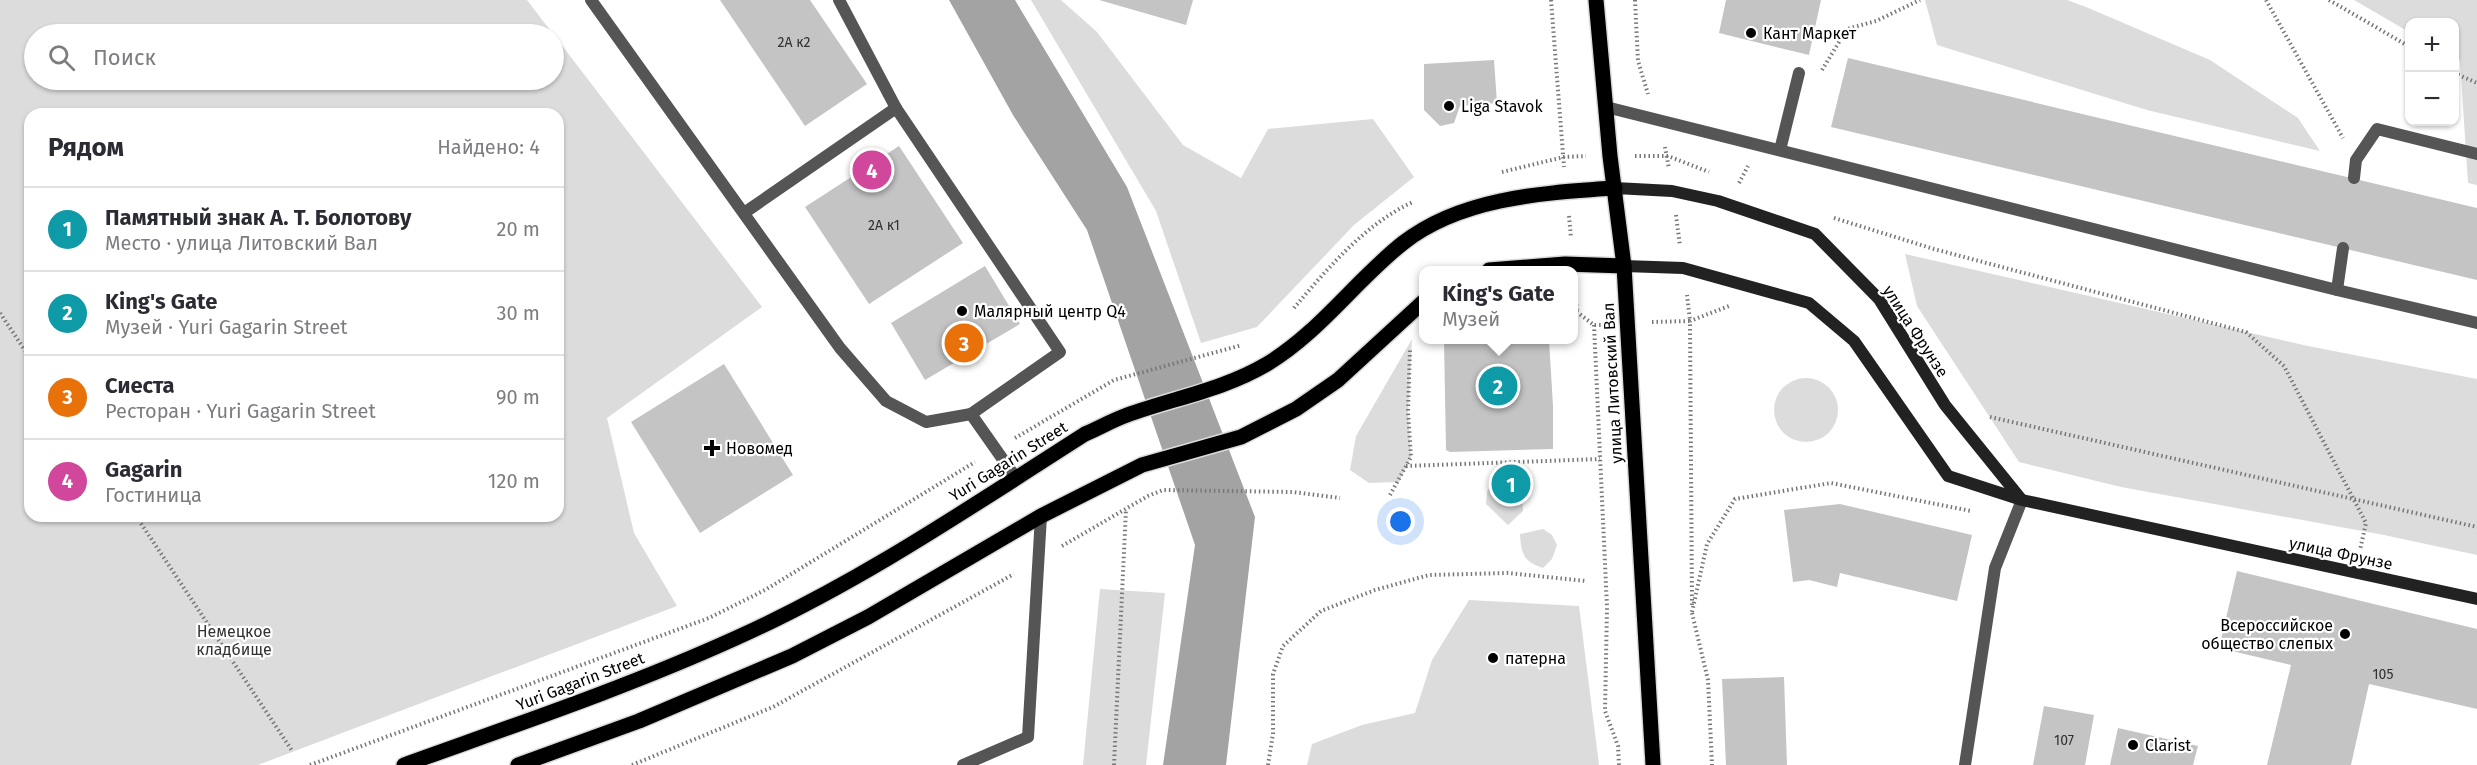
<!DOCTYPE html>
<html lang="ru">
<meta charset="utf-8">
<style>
body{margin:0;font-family:"Fira Sans",sans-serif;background:#f2f2f3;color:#2b2b33}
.controls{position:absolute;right:18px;top:18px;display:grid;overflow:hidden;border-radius:12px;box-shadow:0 2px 4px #0004}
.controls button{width:54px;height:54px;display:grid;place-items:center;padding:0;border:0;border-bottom:2px solid #e1e1e2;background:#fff;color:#2b2b33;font:30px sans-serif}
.you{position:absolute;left:1401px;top:522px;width:21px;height:21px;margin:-15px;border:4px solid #fff;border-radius:50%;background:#1a73e8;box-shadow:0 0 0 9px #1a73e833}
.badge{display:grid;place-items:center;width:39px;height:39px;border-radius:50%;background:#000;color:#fff;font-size:20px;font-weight:700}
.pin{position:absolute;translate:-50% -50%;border:3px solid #fff;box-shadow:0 2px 6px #0006}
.popup{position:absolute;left:1419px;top:266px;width:159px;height:78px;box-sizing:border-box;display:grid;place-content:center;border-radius:12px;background:#fff;filter:drop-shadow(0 2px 4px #0005);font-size:20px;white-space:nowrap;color:#7c7c81}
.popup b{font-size:22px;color:#2b2b33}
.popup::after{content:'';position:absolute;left:50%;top:100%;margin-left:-12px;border:12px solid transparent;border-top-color:#fff}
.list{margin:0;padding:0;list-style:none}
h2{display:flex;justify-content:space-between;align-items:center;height:78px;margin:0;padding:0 24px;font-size:26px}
h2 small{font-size:20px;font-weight:400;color:#7c7c81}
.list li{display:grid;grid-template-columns:39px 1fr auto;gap:18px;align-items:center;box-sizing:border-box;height:84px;padding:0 24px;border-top:2px solid #e1e1e2}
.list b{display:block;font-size:22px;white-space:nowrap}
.list p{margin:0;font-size:20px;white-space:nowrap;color:#7c7c81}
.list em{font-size:20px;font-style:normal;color:#7c7c81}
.icon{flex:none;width:33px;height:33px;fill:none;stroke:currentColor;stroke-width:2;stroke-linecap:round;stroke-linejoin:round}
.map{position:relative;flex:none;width:2477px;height:765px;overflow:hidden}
.search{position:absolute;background:#fff;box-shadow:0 2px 4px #0004;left:24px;top:24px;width:540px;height:66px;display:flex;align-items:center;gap:15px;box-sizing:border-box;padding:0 21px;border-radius:33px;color:#7c7c81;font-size:22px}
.panel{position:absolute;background:#fff;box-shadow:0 2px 4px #0004;left:24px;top:108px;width:540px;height:414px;border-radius:18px}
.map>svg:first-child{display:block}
.green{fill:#dcdcdc;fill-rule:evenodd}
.water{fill:#a3a3a3}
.building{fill:#c4c4c4}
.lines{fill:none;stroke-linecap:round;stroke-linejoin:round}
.primary-casing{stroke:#dbdbdb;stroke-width:18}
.path{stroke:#777;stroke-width:4;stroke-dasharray:1.5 3;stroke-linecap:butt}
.service{stroke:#555;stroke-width:12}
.secondary{stroke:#222;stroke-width:12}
.primary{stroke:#000;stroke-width:15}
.poi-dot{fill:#000;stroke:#fff;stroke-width:2}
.labels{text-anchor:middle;stroke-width:4.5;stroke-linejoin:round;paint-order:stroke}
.number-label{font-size:14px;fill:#313131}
.poi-label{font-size:16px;fill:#000;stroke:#fff;text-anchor:start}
.street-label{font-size:16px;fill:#000;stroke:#fff}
.park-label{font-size:16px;fill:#333;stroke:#fff}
</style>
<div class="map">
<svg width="2477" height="765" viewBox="0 0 2477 765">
<rect width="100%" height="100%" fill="#fff"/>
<g class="green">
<path d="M0,0h527l26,34h-519v46h520v-45l208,272 -155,111 27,115 43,73 -419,159h-258zM30,114h528v402h-528z"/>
<path d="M1031,0h30l36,32 86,113 58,33 27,-49 105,-10 41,58 -60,48 -97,102 -56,16 -45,-132z"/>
<path d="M1925,0h142l19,7 124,53 88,58 22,33 -173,-41 -210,-65z"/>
<path d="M2354,0h123v185l-9,-2 -8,-123 -5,-3 -1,-35h-44l-1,10z"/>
<path d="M1905,254l403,92 169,33v176l-93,-20 -263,-48 -102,-25 -102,-156z"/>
<path d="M1412,339l-4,72 3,46 -12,25 -30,1 -19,-13 6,-34z"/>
<circle cx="1806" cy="410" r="32"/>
<path d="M1505,471l10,2 7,11 1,27 -15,14 -22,-21 1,-12 10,-18z"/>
<path d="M1543,529l9,6 5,10 -5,14 -9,9c-19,-6 -22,-14 -23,-34z"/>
<path d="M1100,589l65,4 -19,172h-63z"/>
<path d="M1469,600l110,6 20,159h-292l5,-21 50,-19 53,-12 17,-53z"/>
</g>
<path class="water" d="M949,0h66l112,187 128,330 -29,248h-63l32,-220 -108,-315 -74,-115z"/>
<g class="building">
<path d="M720,0h90l57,84 -62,42z"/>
<path d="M1099,0h94l-7,25z"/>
<path d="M1726,0h95l-12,55 -90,-22z"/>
<path d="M1848,58l629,150v72l-646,-153z"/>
<path d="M1494,60l3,43 -37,3 -6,17 -14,3 -16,-16v-46z"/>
<path d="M899,146l64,97 -94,61 -64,-97z"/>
<path d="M985,266l35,58 -95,56 -34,-57z"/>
<path d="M1444,340h105l4,66v43l-103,3 -4,-2z"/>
<path d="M724,364l69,111 -93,58 -69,-111z"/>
<path d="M1840,504l132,31 -15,66 -117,-28 -3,14 -28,-7 -16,2 -9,-72z"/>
<path d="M2237,571l240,58v80l-108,-25 -18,81h-84l24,-100 -72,-17z"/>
<path d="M1784,677l3,88h-61l-4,-86z"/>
<path d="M2044,706l50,9 -9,50h-52z"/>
<path d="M2118,728l80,18 -5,19h-83z"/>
</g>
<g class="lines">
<defs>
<g id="primary">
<path d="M1596,0l14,156 14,110 29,499"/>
<path d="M1489,270l76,-6 59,2"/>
<path d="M404,765c111,-40 224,-78 332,-127 123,-55 236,-132 349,-204 14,-6 28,-14 42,-19 47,-17 96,-25 140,-51 53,-32 88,-83 136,-121 59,-46 141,-50 212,-55"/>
<path d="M518,765l121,-44 153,-65 76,-39 173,-101 101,-51 99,-28 55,-28 42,-29 85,-78"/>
</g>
</defs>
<use href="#primary" class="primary-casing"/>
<g class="path">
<path d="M1551,0l13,167"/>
<path d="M1635,0l3,61 10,33"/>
<path d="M2266,0l77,138"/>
<path d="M2329,0l81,47"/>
<path d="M1822,70l25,-41 29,-8 44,-21"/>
<path d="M2454,73l23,10"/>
<path d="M1665,147l4,22"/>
<path d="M1635,156h33l41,16"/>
<path d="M1502,172l62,-15 22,-1"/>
<path d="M1739,183l9,-17"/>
<path d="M1676,215l4,31"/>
<path d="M1569,216l2,22"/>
<path d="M1834,218l100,31 312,83 38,34 82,157 -6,27"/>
<path d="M1575,291l2,21"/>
<path d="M1294,308c33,-39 72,-85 119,-106"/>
<path d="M1573,309l21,16h9"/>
<path d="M0,313l30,45"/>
<path d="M1652,322l38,-1 -3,-26"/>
<path d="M1594,325l13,282 -2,104 13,35 1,19"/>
<path d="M1990,417l487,110"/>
<path d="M1015,438l99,-58 128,-35"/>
<path d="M1406,466l194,-7"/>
<path d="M1390,495l21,-38 -3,-46 2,-62"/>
<path d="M136,516l157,236"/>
<path d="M1062,546l86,-50 15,-6 130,2 47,6"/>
<path d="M1692,605l-2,-284 39,-15"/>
<path d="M1692,612l15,-68 28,-45 96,-16 140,28"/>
<path d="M1692,613l16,67 4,85"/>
<path d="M310,765l399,-147 56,-28 210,-128"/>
<path d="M632,765l141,-58 241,-133"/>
<path d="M1114,765l12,-256"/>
<path d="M1268,765l5,-31v-60l10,-28 38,-35 54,-21 54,-15 79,-2 78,8"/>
</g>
<g class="service">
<path d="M591,0l249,348 46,53 40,21 45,-8 89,-62 -164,-244 -57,-108"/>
<path d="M1606,107l731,183 140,33"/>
<path d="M1780,150l19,-77"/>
<path d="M2354,178l2,-18 21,-31 100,25"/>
<path d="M744,213l152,-105"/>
<path d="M2337,290l6,-42"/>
<path d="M971,414l45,64"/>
<path d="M963,765l65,-28 13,-221"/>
<path d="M1965,765l30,-197 27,-68"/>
</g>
<g class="secondary">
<path d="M1615,188l57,3 46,10 97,33 64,65 66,106 76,94"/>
<path d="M1624,266l59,2 126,35 45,38 94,135 74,24 455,99"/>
</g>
<use href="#primary" class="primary"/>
</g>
<g class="poi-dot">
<circle cx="1751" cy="33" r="6"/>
<circle cx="1449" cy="106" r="6"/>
<circle cx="962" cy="311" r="6"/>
<path d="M709 439h6v6h6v6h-6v6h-6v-6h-6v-6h6z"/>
<circle cx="2345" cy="634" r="6"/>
<circle cx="1493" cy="658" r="6"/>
<circle cx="2133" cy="745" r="6"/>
</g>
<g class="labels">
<g class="number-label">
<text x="794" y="47">2А к2</text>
<text x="884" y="230">2А к1</text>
<text x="2383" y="679">105</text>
<text x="2064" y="745">107</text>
</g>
<g class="poi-label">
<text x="1763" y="39">Кант Маркет</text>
<text x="1461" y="112">Liga Stavok</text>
<text x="974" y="317">Малярный центр Q4</text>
<text x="726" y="454">Новомед</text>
<text x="2333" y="631" text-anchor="end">Всероссийское<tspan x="2333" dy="18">общество слепых</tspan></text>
<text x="1505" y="664">патерна</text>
<text x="2145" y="751">Clarist</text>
</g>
<g class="street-label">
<text transform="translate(1916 331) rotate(57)" y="6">улица Фрунзе</text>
<text transform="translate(1612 383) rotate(-93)" y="6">улица Литовский Вал</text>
<text transform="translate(1008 461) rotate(-32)" y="6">Yuri Gagarin Street</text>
<text transform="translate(2341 553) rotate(12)" y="6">улица Фрунзе</text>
<text transform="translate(580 681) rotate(-21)" y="6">Yuri Gagarin Street</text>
</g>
<g class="park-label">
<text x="234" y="637">Немецкое<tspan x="234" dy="18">кладбище</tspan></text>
</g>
</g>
</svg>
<div class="controls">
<button>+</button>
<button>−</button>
</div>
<div class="you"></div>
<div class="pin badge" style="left:1511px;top:484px;background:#0f9aa8">1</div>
<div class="pin badge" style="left:1498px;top:386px;background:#0f9aa8">2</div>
<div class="popup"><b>King's Gate</b>Музей</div>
<div class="pin badge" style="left:964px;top:343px;background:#e8710a">3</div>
<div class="pin badge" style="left:872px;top:170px;background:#d1479c">4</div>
<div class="search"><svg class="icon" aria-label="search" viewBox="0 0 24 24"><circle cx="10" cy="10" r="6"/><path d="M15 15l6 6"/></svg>Поиск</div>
<section class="panel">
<h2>Рядом<small>Найдено: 4</small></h2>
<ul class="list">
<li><span class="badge" style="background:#0f9aa8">1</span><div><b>Памятный знак А. Т. Болотову</b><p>Место · улица Литовский Вал</p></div><em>20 m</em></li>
<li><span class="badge" style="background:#0f9aa8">2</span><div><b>King's Gate</b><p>Музей · Yuri Gagarin Street</p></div><em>30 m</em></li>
<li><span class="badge" style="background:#e8710a">3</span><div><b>Сиеста</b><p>Ресторан · Yuri Gagarin Street</p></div><em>90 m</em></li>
<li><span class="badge" style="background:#d1479c">4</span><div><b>Gagarin</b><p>Гостиница</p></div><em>120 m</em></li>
</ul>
</section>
</div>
